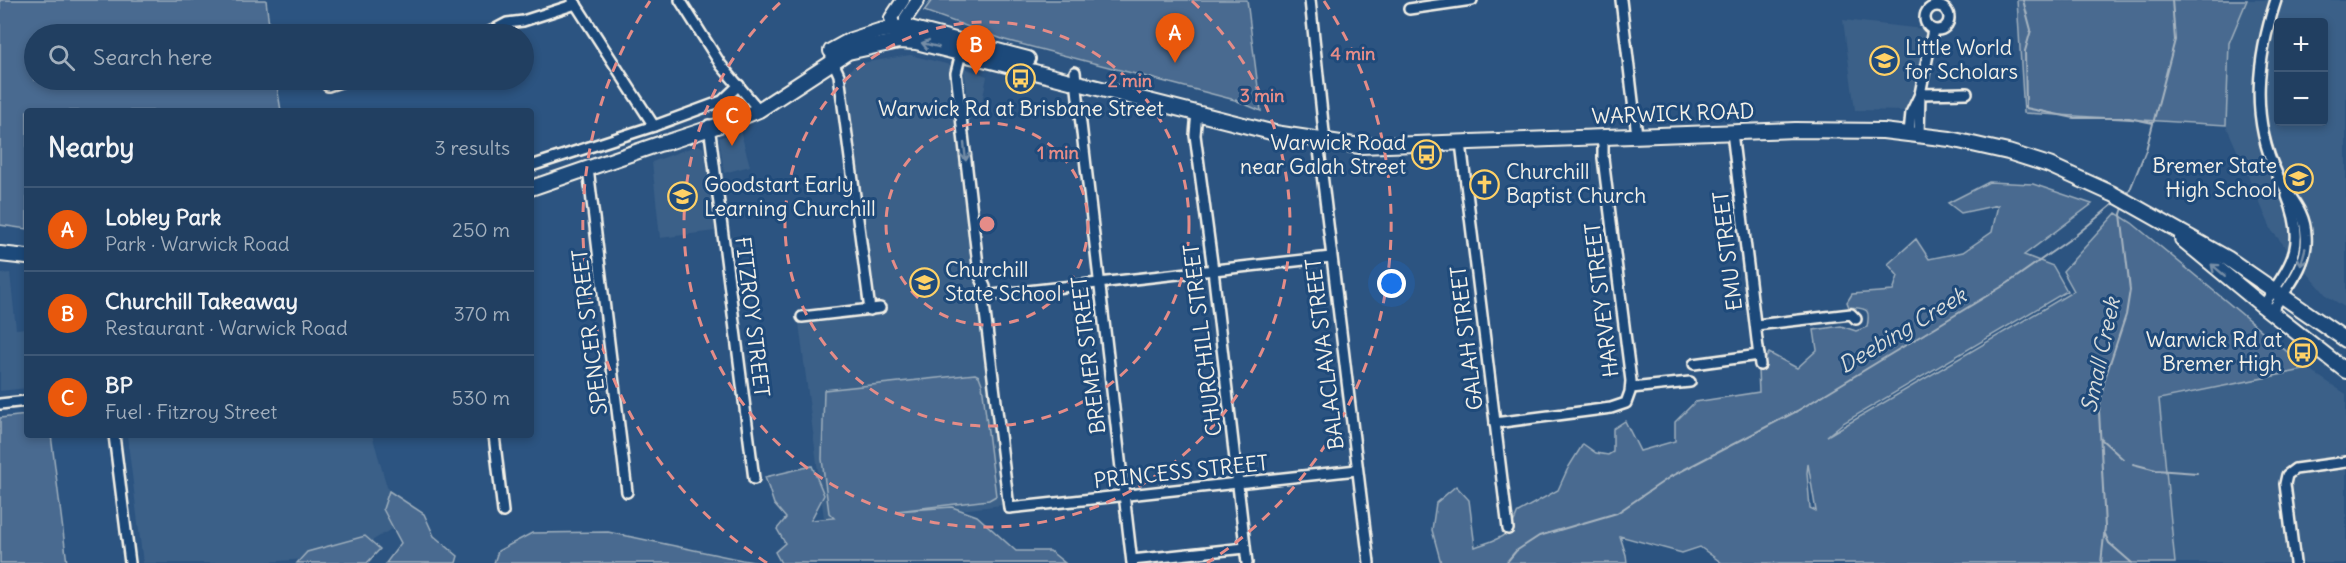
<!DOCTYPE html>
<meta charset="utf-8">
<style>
body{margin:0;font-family:Delius,sans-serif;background:#2d4a6a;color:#f1f3f6}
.controls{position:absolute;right:18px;top:18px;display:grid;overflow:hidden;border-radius:6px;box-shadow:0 3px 9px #0003}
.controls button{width:54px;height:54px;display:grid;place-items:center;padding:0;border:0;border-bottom:2px solid #3e5876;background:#213f61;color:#f1f3f6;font:30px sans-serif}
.you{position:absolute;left:1392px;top:284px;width:21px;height:21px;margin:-15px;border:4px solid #fff;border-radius:50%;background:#1a73e8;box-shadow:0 0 0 9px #1a73e833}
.badge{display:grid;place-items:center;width:39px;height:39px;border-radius:50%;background:#ea580c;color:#fff;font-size:20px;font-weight:700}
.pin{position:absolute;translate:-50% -50px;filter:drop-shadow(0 2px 3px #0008)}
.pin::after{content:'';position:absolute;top:32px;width:21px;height:18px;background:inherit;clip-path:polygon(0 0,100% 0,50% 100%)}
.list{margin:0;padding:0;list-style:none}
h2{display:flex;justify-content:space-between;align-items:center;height:78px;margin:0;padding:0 24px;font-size:26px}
h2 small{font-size:20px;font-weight:400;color:#a2afbd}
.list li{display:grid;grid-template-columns:39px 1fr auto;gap:18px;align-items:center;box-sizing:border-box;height:84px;padding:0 24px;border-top:2px solid #3e5876}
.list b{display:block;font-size:22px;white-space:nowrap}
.list p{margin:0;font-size:20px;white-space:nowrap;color:#a2afbd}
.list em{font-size:20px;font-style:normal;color:#a2afbd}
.icon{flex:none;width:33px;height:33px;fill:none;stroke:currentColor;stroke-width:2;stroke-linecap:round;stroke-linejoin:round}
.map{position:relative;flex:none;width:2346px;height:563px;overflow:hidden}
.search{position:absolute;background:#213f61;box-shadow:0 3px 9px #0003;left:24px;top:24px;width:510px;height:66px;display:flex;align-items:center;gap:15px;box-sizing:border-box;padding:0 21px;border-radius:33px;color:#a2afbd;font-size:22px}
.panel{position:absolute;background:#213f61;box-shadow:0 3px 9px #0003;left:24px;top:108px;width:510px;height:330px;border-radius:6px}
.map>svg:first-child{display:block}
.built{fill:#3b6088;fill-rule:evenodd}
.green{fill:#496b90;stroke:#9eaebc;stroke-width:1.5;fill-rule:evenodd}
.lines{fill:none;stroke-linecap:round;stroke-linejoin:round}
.stream{stroke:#a7b4c0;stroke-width:2}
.minor-casing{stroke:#f4f1e8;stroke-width:14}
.secondary-casing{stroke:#f4f1e8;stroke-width:16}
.primary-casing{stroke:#f4f1e8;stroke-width:18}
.minor{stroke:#1f4a7a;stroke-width:9}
.secondary{stroke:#1f4a7a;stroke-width:12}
.primary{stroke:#1f4a7a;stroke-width:14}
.oneway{stroke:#748da6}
.ring{fill:none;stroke:#e58c88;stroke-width:3;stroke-dasharray:10 8}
.labels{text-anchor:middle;stroke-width:6;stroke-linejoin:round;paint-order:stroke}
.poi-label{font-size:21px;fill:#f4f1e8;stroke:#1f4a7a;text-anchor:start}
.street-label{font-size:21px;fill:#f4f1e8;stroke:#1f4a7a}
.water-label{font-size:22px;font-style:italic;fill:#dadddb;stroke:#1f4a7a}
.centre{fill:#e58c88;stroke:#1f4a7a;stroke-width:3}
.ring-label{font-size:18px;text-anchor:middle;font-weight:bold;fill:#e58c88;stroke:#1f4a7a;stroke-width:6;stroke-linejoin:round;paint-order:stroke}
</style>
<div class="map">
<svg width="2346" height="563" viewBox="0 0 2346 563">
<rect width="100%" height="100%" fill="#2c5481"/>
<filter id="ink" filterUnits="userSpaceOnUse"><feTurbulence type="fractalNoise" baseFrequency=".0167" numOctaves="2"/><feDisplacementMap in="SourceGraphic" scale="12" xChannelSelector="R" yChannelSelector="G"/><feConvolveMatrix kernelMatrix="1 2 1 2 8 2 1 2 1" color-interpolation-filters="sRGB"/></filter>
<g filter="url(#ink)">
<g class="built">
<path d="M2247,0h99v308l-19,-12 -55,-65 -46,-106 3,-83zM2278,22h46v100h-46z"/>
<path d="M1843,20l80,9 3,3 -12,57 -5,10 -2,12 -52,-1z"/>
<path d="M910,55l40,10 52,440 -177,21 -26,-203 85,-9 -1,-12 -7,1 -31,-228 11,-11z"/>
<path d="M964,68l23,8 -5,26 -14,-2z"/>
<path d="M740,130l10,36 -26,7 -5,-35z"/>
<path d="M698,145l6,3 11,83 -55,7 -8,-76z"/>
<path d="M10,273l6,56 11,-1v60l-27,3v-117z"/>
<path d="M2308,369l38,25v169h-171l-16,-164z"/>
<path d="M127,435h245l26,90 -28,17 -65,17 -51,4h-111z"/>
</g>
<g class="green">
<path d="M0,0h266l4,34h-236v46h242l5,31h-254v118l-27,-4z"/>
<path d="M932,0h315l14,111 -26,-11 -230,-60 -81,-29z"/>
<path d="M2017,0h230l-18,43 -3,82 -202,-12z"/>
<path d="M1989,182l44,2 59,20 -68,51 29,11 14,25 -224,132 -16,13 247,-145 -11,-20 53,-58 16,10 176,146 -149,30 16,164h-453l-22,-16 -18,6 -62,-17 6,19 1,8h-186l-9,-33 4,-27 20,-17 13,14 6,47c25,-9 33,-8 43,-35l40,-22 10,-22 15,-24 13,9 12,2 5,-3v-23l12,-8 15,30 35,-10v-19l20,-20 64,-10 -1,-22 11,-17 28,15 20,-18 -3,-20 27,-4 15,5 11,-4c4,-20 -1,-18 -18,-20l-2,-5 5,-8 41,-3 5,-15 -10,-12 28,-25 13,20 34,-7 29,-20 6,-27 -37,8 -13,-10zM1808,464l8,47 -6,-3 -3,-35z"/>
<path d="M975,374l4,2 3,8 14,112 -7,4 -92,11 55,-4 25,9 39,35h34l15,12h-284l-6,-11 10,-9 -8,-14 9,-11 -12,-14 -9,-27 47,-11 12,29 -13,25 23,-2 -5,-5 -7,-54 2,-69z"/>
<path d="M27,415v20h24l16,128h-67v-145z"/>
<path d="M389,491l35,23 10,22 24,20 -2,7h-70l15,-20 -18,-34z"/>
<path d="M608,532l134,28 17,3h-265l4,-12 34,-18z"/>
<path d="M365,536l15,13 -13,14h-70l10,-11z"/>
</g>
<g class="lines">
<g class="stream">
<path d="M2023,0l8,30 -6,21 1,57 48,10h55l24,5"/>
<path d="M2127,197l19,-47 29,-110 -3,-40"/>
<path d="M2101,439l22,20"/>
<path d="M2133,464l23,6 41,3"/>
<path d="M2104,532l5,11 23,20"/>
<path d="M1506,563l10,-12 23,-15 78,-23 53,-36 127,-66 211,-128 68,-48 41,-34"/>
<path d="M2101,563l4,-36 -6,-116 5,-30 22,-66 4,-25 -9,-76 3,-9"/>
</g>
<defs>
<g id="minor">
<path d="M573,0l81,126"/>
<path d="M680,0l41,65 38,45"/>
<path d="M1310,0l15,142"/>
<path d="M1621,0l16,135"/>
<circle cx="1937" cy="18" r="12"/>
<path d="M1409,9l63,-9"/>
<path d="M486,34l21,-11 16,-2 53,-17"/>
<path d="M961,53l-5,20 23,201 6,13 -2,9 26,212 348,-38"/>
<path d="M831,57l8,18 31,235"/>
<path d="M1075,72l57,491"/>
<path d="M328,86l18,-6"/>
<path d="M1920,94l47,-1"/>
<path d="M1197,112l-2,23 18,135 34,293"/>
<path d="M709,125l45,354"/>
<path d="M1732,132l28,233"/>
<path d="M1909,133l2,-20 9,-19"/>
<path d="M1919,134l1,-40 13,-64"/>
<path d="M1318,141l51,422"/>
<path d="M1461,143l47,386"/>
<path d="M531,166l123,-40 68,-25 17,-16"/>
<path d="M588,168l39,324"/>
<path d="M983,296l348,-39"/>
<path d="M2263,306c28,-42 45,-59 24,-110"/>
<path d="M2271,312c15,-23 38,-47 35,-77 -1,-27 -19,-39 -29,-61 -27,-57 -20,-116 -1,-174"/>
<path d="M802,317l78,-9"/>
<path d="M1756,325l95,-11 5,5"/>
<path d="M1694,364l65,-9"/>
<path d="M1631,388l59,-6"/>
<path d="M0,404l27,-3"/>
<path d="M1495,423l116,-15 15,-5 4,-11 1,-11 -28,-223v-21"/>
<path d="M114,435l16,128"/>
<path d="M494,435l9,77"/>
<path d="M1132,560l113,-12"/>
<path d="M2295,563l-10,-79 2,-9 8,-6 51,-7"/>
</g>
<g id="secondary">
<path d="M903,34l3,-7v-9l12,-18"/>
<path d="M898,37l-7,-19 12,-18"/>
</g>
<g id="primary">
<path d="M831,51l20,-11 28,-9 27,-4 122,32"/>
<path d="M531,188l128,-44 9,-2 67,-22 24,-10 89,-58 51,-11 17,1 359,91 85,13 435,-16 88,1 67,8 58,13 41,13 64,29 114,64 119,82"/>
<path d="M2182,239l81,67 83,65"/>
<path d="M0,254l27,3"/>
</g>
</defs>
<use href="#minor" class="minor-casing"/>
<use href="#secondary" class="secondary-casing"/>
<use href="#primary" class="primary-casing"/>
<use href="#minor" class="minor"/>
<use href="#secondary" class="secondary"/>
<use href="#primary" class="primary"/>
</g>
<defs><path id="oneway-shaft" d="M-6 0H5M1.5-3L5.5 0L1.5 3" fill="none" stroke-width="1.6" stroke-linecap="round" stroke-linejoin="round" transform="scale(1.5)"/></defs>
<g class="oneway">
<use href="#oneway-shaft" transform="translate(930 45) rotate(-166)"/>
<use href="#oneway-shaft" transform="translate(965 152) rotate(84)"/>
<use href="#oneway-shaft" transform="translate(2303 257) rotate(105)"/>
<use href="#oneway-shaft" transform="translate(2218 270) rotate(-140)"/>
</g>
</g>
<g class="ring">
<circle cx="987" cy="224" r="101"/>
<circle cx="987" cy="224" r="202"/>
<path d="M1192 1A303 303 0 1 1 782 1"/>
<path d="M767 563A404 404 0 0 1 650 1M1324 1A404 404 0 0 1 1207 563"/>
</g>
<defs>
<symbol id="school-ring" viewBox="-11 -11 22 22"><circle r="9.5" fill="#1f4a7a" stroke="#ffd166" stroke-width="1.5"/><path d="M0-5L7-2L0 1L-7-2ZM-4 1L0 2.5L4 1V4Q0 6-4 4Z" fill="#ffd166"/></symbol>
<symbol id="bus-ring" viewBox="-11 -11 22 22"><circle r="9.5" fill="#1f4a7a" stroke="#ffd166" stroke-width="1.5"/><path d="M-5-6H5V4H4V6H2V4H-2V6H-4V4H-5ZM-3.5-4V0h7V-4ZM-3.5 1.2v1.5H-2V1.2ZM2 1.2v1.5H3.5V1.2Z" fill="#ffd166"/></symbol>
<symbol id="church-ring" viewBox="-11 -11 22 22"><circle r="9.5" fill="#1f4a7a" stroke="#ffd166" stroke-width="1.5"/><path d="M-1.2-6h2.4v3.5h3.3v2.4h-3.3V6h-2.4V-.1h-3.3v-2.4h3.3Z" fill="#ffd166"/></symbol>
</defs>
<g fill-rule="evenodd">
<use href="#school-ring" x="1868" y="44" width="33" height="33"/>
<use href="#bus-ring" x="1004" y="62" width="33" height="33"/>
<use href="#bus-ring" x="1410" y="138" width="33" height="33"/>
<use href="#school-ring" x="2282" y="162" width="33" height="33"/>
<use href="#church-ring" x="1468" y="168" width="33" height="33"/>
<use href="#school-ring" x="666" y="180" width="33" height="33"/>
<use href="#school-ring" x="908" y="266" width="33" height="33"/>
<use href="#bus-ring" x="2286" y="336" width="33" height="33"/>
</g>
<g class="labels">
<g class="poi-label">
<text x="1905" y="55">Little World<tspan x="1905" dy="24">for Scholars</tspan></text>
<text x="1021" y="116" text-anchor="middle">Warwick Rd at Brisbane Street</text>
<text x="1406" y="150" text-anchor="end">Warwick Road<tspan x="1406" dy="24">near Galah Street</tspan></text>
<text x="2277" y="173" text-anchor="end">Bremer State<tspan x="2277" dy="24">High School</tspan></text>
<text x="1506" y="179">Churchill<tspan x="1506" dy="24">Baptist Church</tspan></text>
<text x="704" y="192">Goodstart Early<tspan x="704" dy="24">Learning Churchill</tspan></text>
<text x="945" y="277">Churchill<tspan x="945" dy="24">State School</tspan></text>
<text x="2282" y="347" text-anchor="end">Warwick Rd at<tspan x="2282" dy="24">Bremer High</tspan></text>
</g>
<g class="street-label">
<text transform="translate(1673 114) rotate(-2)" y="7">WARWICK ROAD</text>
<text transform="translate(1728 251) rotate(-97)" y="7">EMU STREET</text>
<text transform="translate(1602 300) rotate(-97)" y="7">HARVEY STREET</text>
<text transform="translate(752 317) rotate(83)" y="7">FITZROY STREET</text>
<text transform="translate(590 332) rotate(-97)" y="7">SPENCER STREET</text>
<text transform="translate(1467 338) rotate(-97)" y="7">GALAH STREET</text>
<text transform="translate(1203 340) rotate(-97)" y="7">CHURCHILL STREET</text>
<text transform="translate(1325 354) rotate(-97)" y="7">BALACLAVA STREET</text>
<text transform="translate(1089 355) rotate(-97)" y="7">BREMER STREET</text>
<text transform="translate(1181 472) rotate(-6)" y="7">PRINCESS STREET</text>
</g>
<g class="water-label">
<text transform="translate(1902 330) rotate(-31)" y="8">Deebing Creek</text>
<text transform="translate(2100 355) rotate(-78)" y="8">Small Creek</text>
</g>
</g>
<circle cx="987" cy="224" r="9" class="centre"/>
<g class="ring-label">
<text x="1353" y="60">4 min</text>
<text x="1130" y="87">2 min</text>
<text x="1262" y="102">3 min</text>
<text x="1058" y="159">1 min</text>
</g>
</svg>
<div class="controls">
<button>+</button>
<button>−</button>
</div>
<div class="you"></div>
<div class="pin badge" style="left:1175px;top:63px">A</div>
<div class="pin badge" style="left:976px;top:75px">B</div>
<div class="pin badge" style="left:732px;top:146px">C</div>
<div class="search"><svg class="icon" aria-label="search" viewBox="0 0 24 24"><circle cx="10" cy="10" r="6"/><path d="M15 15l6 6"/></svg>Search here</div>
<section class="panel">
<h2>Nearby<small>3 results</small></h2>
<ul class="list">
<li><span class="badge">A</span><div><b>Lobley Park</b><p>Park · Warwick Road</p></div><em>250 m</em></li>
<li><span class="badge">B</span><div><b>Churchill Takeaway</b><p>Restaurant · Warwick Road</p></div><em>370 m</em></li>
<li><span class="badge">C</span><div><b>BP</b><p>Fuel · Fitzroy Street</p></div><em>530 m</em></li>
</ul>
</section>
</div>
